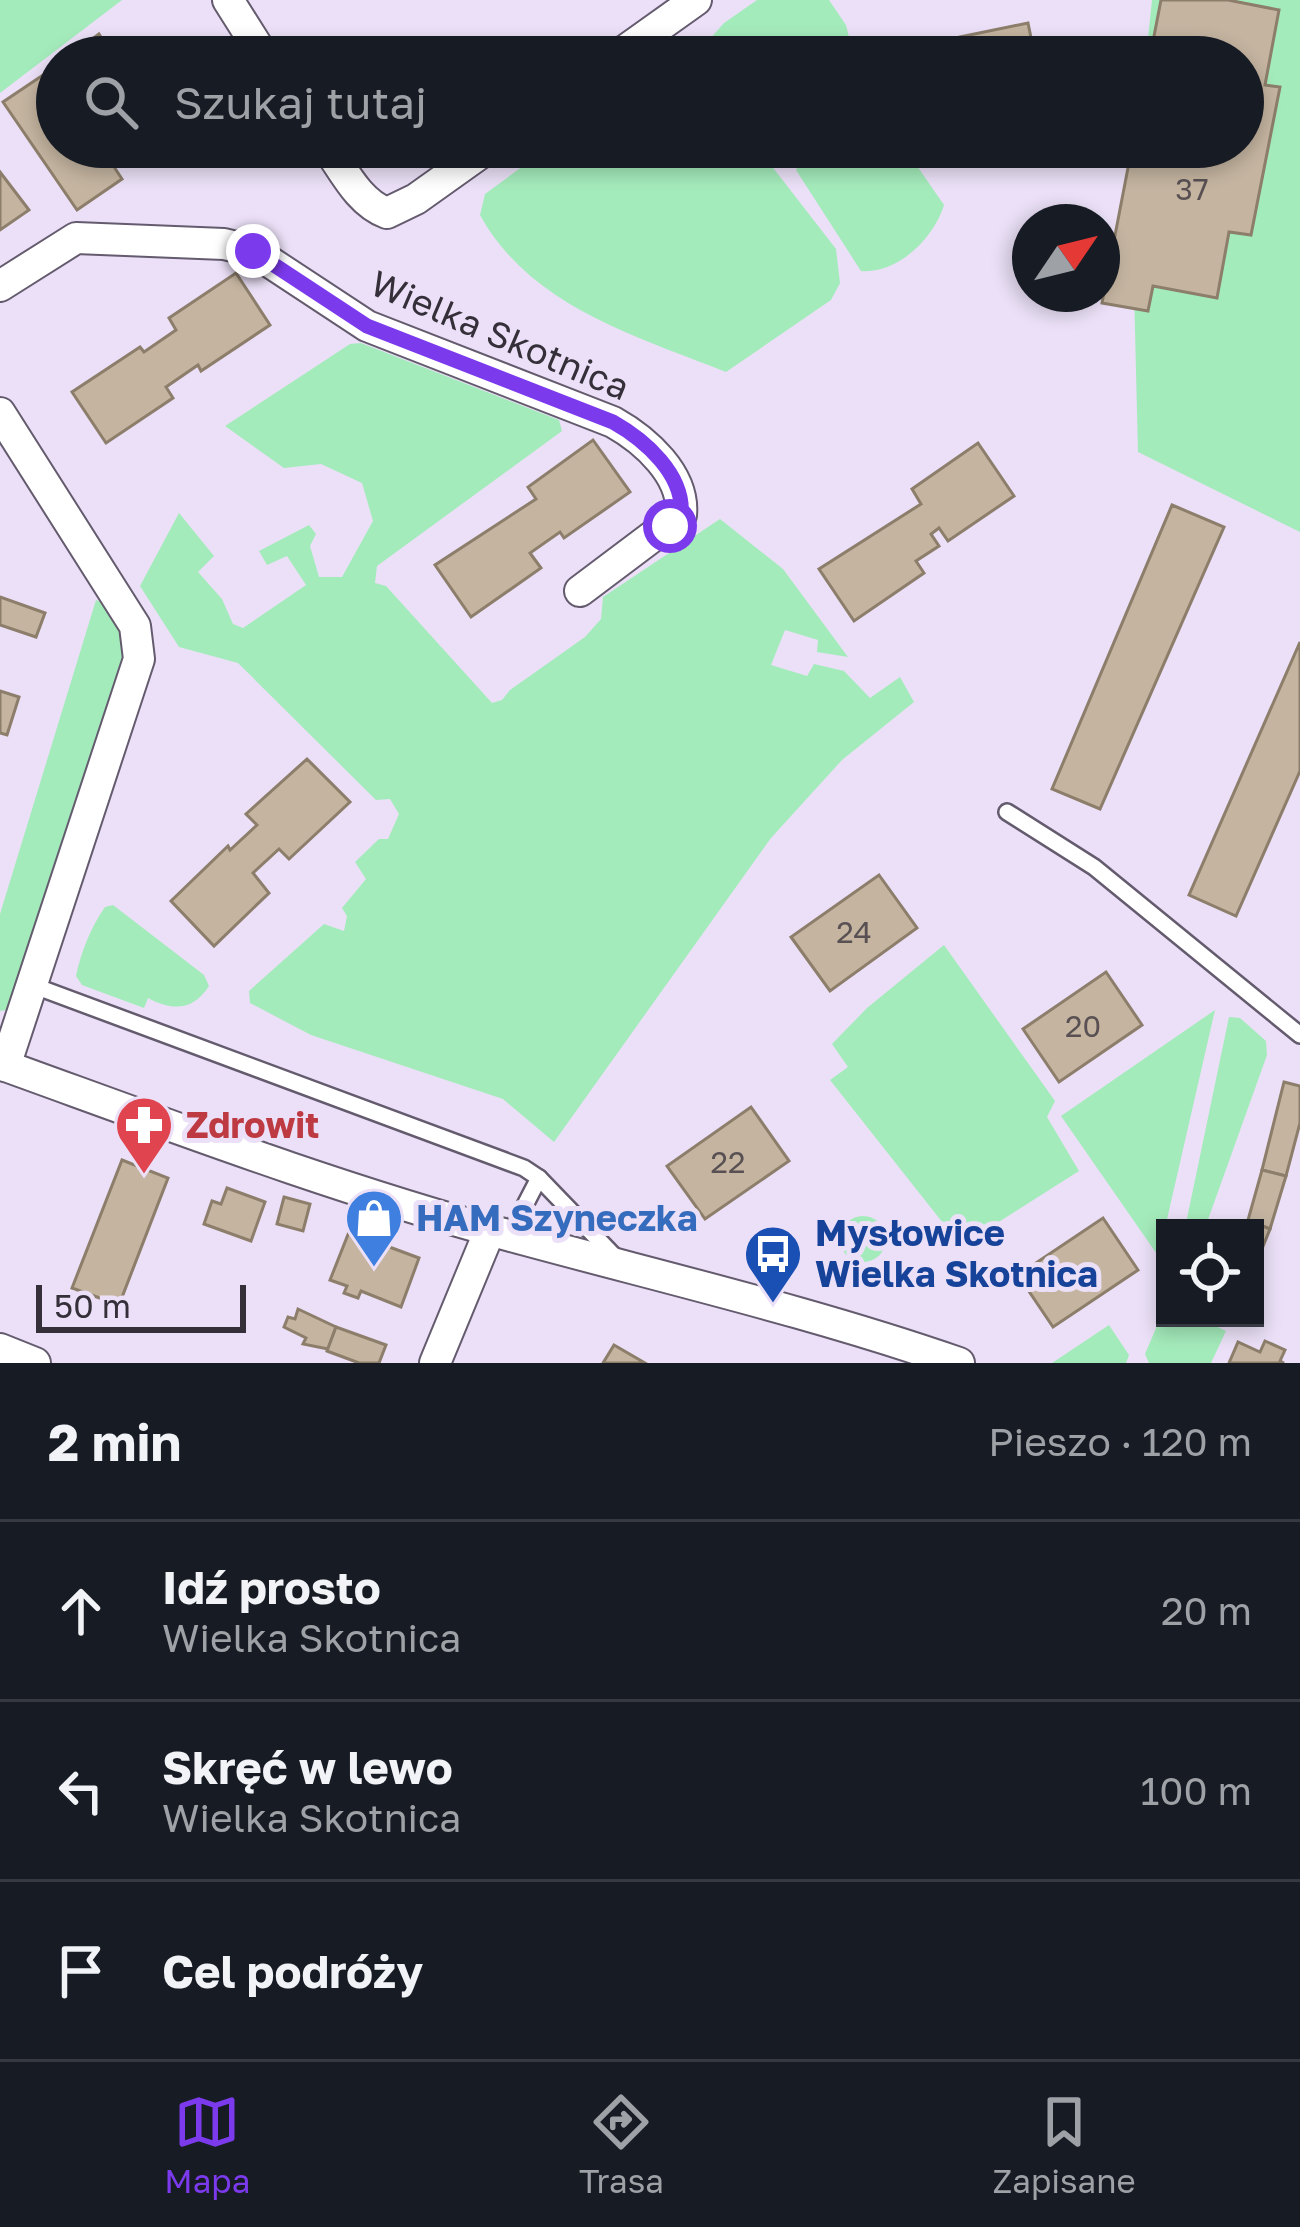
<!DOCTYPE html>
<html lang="pl">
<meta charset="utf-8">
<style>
body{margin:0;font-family:"Golos Text",sans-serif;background:#242831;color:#f1f3f6}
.controls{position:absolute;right:36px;bottom:36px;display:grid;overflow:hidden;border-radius:0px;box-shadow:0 6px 18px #0003}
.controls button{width:108px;height:108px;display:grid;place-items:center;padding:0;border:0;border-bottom:3px solid #363941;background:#171b24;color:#f1f3f6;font:60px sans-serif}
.compass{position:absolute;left:1012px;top:204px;width:108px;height:108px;border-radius:50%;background:#171b24;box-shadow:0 6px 18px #0003;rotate:55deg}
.scale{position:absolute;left:36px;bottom:30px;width:210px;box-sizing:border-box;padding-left:12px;border:6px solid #342f38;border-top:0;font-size:33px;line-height:42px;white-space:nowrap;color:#342f38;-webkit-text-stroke:9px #ebe0f7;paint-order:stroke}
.stop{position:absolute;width:36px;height:36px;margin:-27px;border:9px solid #7c3aed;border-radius:50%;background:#fff}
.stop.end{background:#7c3aed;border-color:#fff;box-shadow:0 3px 12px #0008}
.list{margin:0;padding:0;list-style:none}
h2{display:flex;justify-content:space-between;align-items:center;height:156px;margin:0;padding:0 48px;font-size:51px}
h2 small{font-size:39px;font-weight:400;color:#9ea1a6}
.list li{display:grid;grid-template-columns:78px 1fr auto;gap:36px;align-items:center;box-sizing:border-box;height:180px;padding:0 48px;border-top:3px solid #363941}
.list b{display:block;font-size:45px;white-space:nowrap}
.list p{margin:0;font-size:39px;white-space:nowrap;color:#9ea1a6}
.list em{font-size:39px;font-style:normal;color:#9ea1a6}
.icon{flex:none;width:66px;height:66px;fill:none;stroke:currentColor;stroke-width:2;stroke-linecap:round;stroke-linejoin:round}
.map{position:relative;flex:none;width:1300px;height:1363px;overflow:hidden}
.search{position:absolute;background:#171b24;box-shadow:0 6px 18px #0003;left:36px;right:36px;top:36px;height:132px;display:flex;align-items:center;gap:30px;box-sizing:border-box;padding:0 42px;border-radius:66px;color:#9ea1a6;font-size:45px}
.sheet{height:696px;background:#171b24}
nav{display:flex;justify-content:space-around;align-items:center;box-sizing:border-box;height:168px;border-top:3px solid #363941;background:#171b24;font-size:33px;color:#9ea1a6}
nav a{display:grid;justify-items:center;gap:6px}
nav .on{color:#7c3aed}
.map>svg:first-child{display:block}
.green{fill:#a4ebbb}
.building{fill:#c4b4a0;stroke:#8c7e6b;stroke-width:3}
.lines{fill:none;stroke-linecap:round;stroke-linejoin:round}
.service-casing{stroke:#645b6e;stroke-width:20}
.minor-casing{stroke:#645b6e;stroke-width:34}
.service{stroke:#fff;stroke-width:15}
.minor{stroke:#fff;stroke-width:30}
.route{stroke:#7c3aed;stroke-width:15}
.labels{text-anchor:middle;stroke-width:10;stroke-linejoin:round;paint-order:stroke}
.number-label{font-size:30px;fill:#585052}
.street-label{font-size:36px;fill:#342f38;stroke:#ebe0f7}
.health-label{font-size:36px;font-weight:bold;fill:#be3a42;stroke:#ebe0f7;text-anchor:start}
.shop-label{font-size:36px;font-weight:bold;fill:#366cbe;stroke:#ebe0f7;text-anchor:start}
.transit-label{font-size:36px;font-weight:bold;fill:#164399;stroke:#ebe0f7;text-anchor:start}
</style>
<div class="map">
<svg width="1300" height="1363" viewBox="0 0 1300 1363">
<rect width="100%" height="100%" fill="#ebe0f7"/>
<g class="green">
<path d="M0,0h122l-122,93z"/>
<path d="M757,0h72l17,25 8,32h-147l1,-16 16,-18z"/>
<path d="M1152,0h148v532l-162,-80 -6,-244 111,-61v-90h-97z"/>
<path d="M549,147h208l79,102 4,34 -9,17 -105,72c-91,-36 -196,-66 -246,-157l5,-21z"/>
<path d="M800,147h104l40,58c-10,33 -46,69 -83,66l-65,-101 8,-16z"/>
<path d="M361,343l198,77 3,11 -185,135 -2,17 11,3 106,117 10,-3 8,-10 75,-53 16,-18 2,-22 117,-78 63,50 65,88 -31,-5 1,-12 -33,-10 -14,35 36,11 7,-12 30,7 26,27 30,-21 14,25 -72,58 -71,78 -217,304 -51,-43 -192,-64 -61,-32 -1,-12 75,-67 20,7 3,-15 -5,-8 24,-29 -11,-17 24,-23h9l11,-25 -9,-15 -14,1 -138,-137 -59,-16 -39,-61 39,-73 35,43 -16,16 24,27 11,25 10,4 63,-43 -19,-29 -20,9 -8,-14 50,-26 7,9 -6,12 9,31h23l31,-56 -11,-38 -41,-19 -37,4 -59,-42 125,-82z"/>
<path d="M96,600l14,6 10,21 5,30 -111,339 -8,14 -6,1v-97z"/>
<path d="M113,905l91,70 5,11c-16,25 -37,25 -61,12l-4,10 -62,-23 -6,-9c5,-24 15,-49 29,-69z"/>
<path d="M944,945l111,156 -8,16 32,54 -112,71 -13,-5 -124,-157 18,-13 -16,-23 35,-36z"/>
<path d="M1215,1010l-50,218 -4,32 -100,-144z"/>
<path d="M1229,1017l11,1 26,23 1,14 -62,173h-20z"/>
<circle cx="863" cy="1239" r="23"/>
<path d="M1165,1307v11h34l27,13 -15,32h-62l-4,-9z"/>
<path d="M1109,1325l20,30 -3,8h-74z"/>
</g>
<g class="building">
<path d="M1161,0h67l51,10 -14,75 15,2 -29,148 -22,-3 -12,66 -64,-12 -5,25 -46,-8 30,-156h111v-90h-93z"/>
<path d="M1028,23l7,34h-83l-1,-4 12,-2 -3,-14z"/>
<path d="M99,34l16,23h-29l-7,-8z"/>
<path d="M49,71l8,11v65h44l21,32 -45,31 -74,-108z"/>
<path d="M0,172l29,38 -29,20z"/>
<path d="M236,273l34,52 -69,46 -3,-6 -32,22 7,11 -67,45 -34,-51 68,-45 4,5 32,-22 -7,-12z"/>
<path d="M593,440l37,52 -66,46 -4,-6 -30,21 11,15 -70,49 -36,-52 101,-66 -8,-12z"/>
<path d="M978,443l36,53 -66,45 -9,-13 -8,6 8,12 -23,15 8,12 -70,48 -35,-52 102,-65 -9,-15z"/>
<path d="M1172,505l52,22 -124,282 -48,-20z"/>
<path d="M0,597l45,16 -9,24 -36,-12z"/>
<path d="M1300,642v129l-64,145 -47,-21z"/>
<path d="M0,691l19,6 -12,38 -7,-2z"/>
<path d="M307,759l43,43 -61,57 -10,-10 -26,24 16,20 -55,53 -43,-45 57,-55 2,4 27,-25 -11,-11z"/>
<path d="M879,875l38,53 -87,63 -39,-54z"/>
<path d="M1106,972l36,53 -83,57 -36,-53z"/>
<path d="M1284,1082l16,4v37l-14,53 -24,-6z"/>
<path d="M751,1107l38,54 -84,58 -38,-53z"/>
<path d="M122,1160l46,18 -49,127 -47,-17z"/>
<path d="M1262,1170l24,6 -16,53 -22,-9z"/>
<path d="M227,1188l38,14 -14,39 -47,-17 8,-23 9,3z"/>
<path d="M284,1197l26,7 -7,27 -26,-7z"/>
<path d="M1103,1218l35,52 -85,57 -35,-52z"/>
<path d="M1248,1220l22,9 -15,37v-38h-11z"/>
<path d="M349,1232l70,26 -18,49 -40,-16 -3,7 -14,-5 3,-7 -17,-6z"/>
<path d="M298,1309l38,18 -8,22 -25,-5 3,-6 -22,-11 4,-10 7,2z"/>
<path d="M336,1327l50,18 -7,18h-20l-32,-12z"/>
<path d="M1265,1341l20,9 -5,11 4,2h-55l9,-21 22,10z"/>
<path d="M614,1345l31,18h-42z"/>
</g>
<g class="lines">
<defs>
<g id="service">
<path d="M1007,812l87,55 206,168"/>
<path d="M32,985l492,183 15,10 79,82"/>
<path d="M509,1236l30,-58"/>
</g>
<g id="minor">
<path d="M228,0l36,57"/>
<path d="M616,57l80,-57"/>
<path d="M327,147c17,24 32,56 60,66l29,-14 73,-52"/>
<path d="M0,286l76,-48 148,6 29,7 114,75 246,96c32,18 72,53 68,93l-101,76"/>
<path d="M0,413l135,213 4,33 -134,407"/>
<path d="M0,1064c169,61 337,125 511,172 150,41 301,76 448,127"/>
<path d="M0,1349l35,14"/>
<path d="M435,1363l55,-133"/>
</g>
</defs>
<use href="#service" class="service-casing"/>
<use href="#minor" class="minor-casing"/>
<use href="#service" class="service"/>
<use href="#minor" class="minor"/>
</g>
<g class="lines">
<path class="route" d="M253,251l114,75 246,96c32,18 72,53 68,93l-11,11"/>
</g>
<defs>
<symbol id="pharmacy-pin" viewBox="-11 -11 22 30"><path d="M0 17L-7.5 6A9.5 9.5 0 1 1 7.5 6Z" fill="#e0444e" stroke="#ebe0f7"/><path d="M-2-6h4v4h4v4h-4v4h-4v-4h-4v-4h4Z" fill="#fff"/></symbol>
<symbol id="shop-pin" viewBox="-11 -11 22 30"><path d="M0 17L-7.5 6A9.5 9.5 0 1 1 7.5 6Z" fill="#3f7fe0" stroke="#ebe0f7"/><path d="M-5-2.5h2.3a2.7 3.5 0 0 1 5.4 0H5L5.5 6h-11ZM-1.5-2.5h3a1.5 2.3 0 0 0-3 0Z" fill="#fff"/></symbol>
<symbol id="bus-pin" viewBox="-11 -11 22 30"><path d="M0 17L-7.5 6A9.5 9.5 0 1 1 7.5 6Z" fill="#1a4fb4" stroke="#ebe0f7"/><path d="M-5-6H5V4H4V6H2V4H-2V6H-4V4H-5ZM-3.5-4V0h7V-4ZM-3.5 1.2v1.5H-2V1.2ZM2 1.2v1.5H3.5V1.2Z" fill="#fff"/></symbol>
</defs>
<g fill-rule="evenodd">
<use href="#pharmacy-pin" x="111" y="1092" width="66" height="90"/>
<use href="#shop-pin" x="341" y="1185" width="66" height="90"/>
<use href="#bus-pin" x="740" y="1221" width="66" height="90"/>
</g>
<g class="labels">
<g class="number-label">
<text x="1192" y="200">37</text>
<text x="854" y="943">24</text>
<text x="1083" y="1037">20</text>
<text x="728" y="1173">22</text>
</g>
<g class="street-label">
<text transform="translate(500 335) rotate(23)" y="13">Wielka Skotnica</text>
</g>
<g class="health-label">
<text x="186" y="1138">Zdrowit</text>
</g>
<g class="shop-label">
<text x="416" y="1231">HAM Szyneczka</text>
</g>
<g class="transit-label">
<text x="815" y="1246">Mysłowice<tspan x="815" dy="41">Wielka Skotnica</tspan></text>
</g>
</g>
</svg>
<div class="controls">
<button><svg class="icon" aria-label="locate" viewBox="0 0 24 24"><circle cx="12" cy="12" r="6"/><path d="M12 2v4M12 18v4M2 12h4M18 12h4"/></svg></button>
</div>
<svg class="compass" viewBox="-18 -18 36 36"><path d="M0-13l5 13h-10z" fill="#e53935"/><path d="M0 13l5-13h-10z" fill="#9ea1a6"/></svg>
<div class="scale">50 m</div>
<div class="stop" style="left:670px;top:526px"></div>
<div class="stop end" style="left:253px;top:251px"></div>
<div class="search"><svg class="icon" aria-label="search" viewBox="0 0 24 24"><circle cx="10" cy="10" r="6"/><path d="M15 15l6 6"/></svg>Szukaj tutaj</div>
</div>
<section class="sheet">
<h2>2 min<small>Pieszo · 120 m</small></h2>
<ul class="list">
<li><svg class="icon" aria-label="ahead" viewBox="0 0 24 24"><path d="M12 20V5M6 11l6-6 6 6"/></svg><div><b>Idź prosto</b><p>Wielka Skotnica</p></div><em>20 m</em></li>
<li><svg class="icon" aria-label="left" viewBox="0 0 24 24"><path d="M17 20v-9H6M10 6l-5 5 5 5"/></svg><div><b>Skręć w lewo</b><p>Wielka Skotnica</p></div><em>100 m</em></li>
<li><svg class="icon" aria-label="arrive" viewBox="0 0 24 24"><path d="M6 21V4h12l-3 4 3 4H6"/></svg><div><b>Cel podróży</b></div></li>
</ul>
</section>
<nav>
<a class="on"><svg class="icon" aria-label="map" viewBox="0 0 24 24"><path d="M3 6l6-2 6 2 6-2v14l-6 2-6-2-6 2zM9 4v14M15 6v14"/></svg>Mapa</a>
<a><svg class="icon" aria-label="directions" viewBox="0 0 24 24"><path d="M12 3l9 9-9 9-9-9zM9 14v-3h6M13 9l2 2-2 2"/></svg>Trasa</a>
<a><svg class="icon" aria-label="saved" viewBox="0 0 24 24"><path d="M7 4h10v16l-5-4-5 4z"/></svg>Zapisane</a>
</nav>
